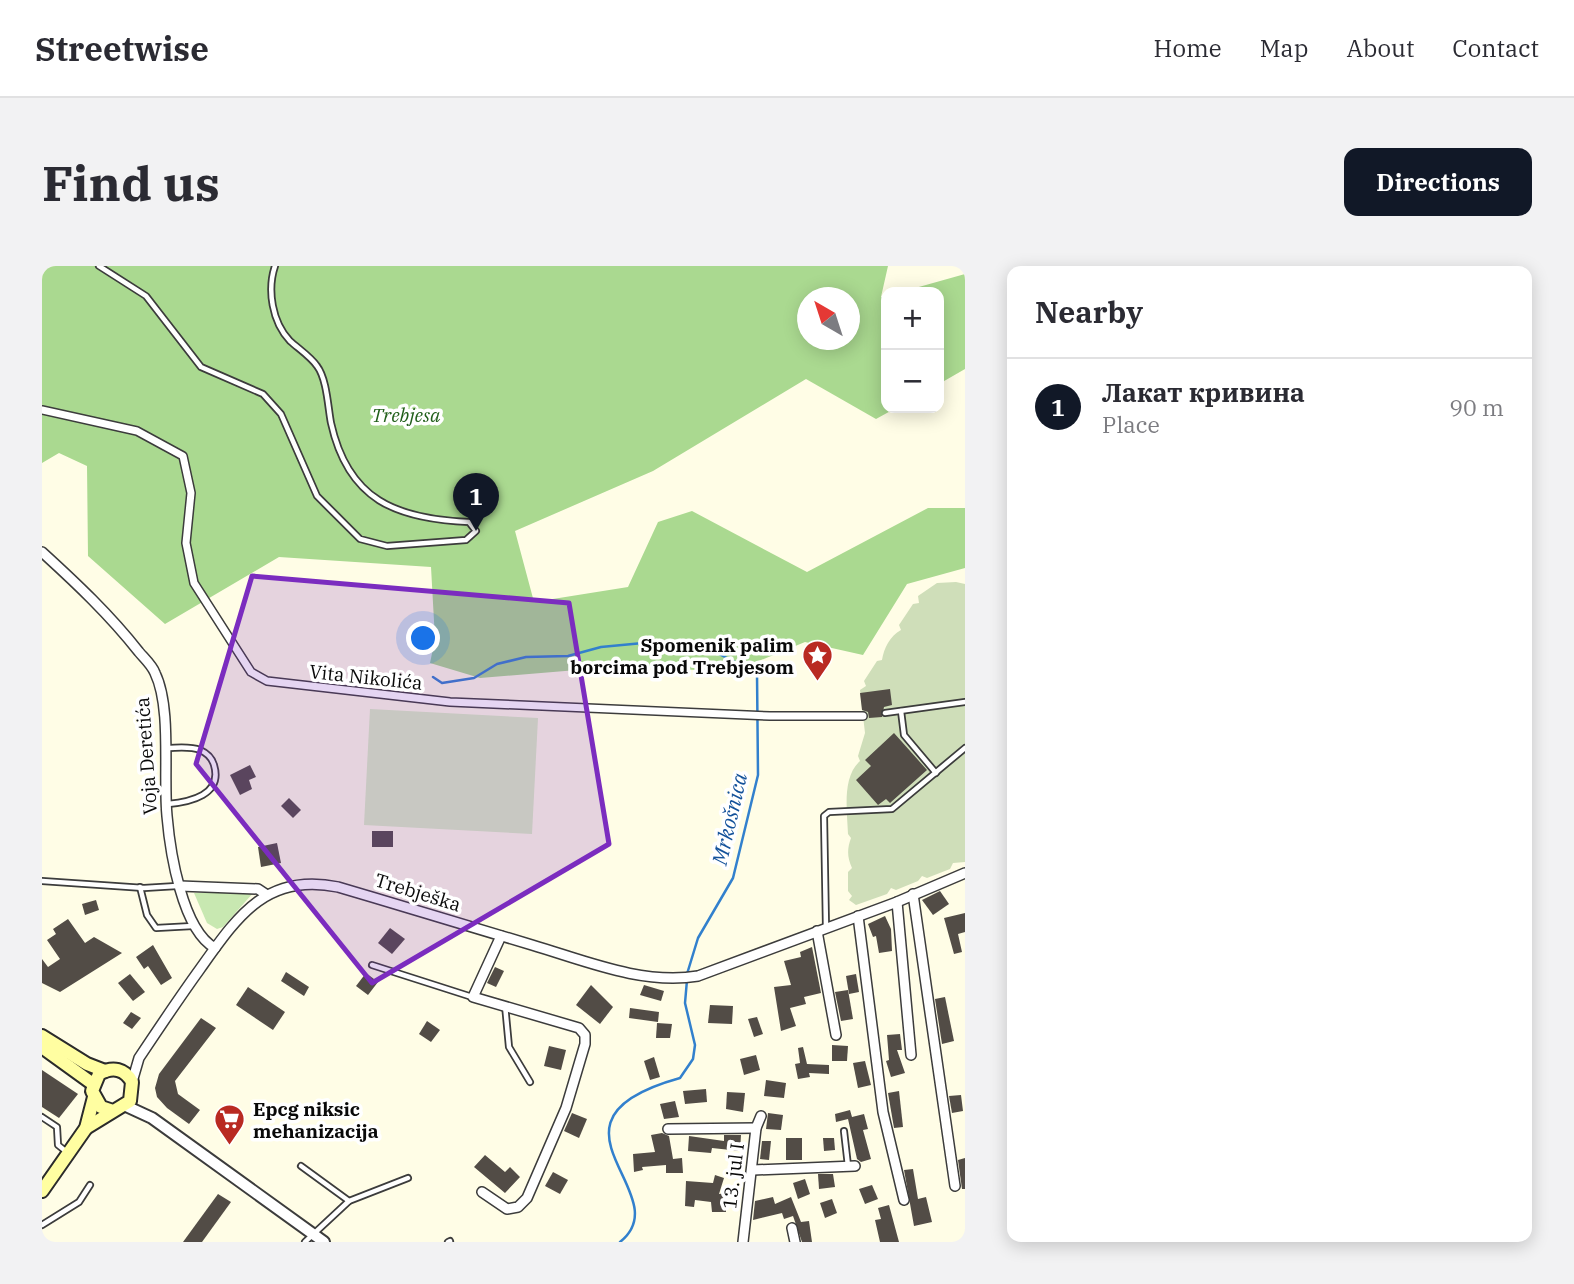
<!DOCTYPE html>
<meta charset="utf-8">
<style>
body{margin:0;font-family:"IBM Plex Serif",serif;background:#f2f2f3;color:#2b2b33}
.controls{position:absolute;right:21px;top:21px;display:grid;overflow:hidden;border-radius:14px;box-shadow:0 4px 18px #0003}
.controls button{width:63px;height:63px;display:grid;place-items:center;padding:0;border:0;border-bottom:2px solid #e1e1e2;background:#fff;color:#2b2b33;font:35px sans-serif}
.compass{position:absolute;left:755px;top:21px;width:63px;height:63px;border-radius:50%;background:#fff;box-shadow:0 4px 18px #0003;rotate:321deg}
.you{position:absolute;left:382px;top:373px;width:24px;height:24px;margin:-18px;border:5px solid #fff;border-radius:50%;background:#1a73e8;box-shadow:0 0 0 10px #1a73e833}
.badge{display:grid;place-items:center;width:46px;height:46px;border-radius:50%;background:#111827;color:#fff;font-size:23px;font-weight:700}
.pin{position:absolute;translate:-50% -58px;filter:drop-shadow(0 2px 4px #0008)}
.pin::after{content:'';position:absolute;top:37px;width:24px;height:21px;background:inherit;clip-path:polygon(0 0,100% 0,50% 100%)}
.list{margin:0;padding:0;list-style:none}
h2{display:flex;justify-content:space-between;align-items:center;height:91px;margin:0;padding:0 28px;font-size:30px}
h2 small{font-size:23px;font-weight:400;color:#7c7c81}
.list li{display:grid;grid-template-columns:46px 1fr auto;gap:21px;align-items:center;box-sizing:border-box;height:98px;padding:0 28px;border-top:2px solid #e1e1e2}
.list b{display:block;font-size:26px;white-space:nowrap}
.list p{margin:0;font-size:23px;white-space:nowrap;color:#7c7c81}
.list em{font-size:23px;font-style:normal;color:#7c7c81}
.map{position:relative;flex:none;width:923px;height:976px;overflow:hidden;border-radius:14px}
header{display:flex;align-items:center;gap:42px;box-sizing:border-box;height:98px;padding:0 35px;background:#fff;border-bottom:2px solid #e1e1e2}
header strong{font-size:33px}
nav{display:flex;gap:38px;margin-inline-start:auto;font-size:24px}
.intro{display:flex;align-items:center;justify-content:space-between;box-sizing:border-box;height:168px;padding:0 42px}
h1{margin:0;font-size:49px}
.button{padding:18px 32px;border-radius:14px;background:#111827;color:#fff;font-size:24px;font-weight:700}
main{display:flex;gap:42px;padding:0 42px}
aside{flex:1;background:#fff;border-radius:14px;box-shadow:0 4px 18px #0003}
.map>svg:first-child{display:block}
.green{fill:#c8e8b1}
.forest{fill:#aad990;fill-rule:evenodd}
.cemetery{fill:#cfdeb9}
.pitch{fill:#dbefc3}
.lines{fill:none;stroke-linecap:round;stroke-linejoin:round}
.stream{stroke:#3280cd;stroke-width:2.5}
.building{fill:#524c46}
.service-casing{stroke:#3c3c3c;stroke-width:8}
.pedestrian-casing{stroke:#3c3c3c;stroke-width:10}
.minor-casing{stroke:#3c3c3c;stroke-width:12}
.tertiary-casing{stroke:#3c3c3c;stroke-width:14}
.secondary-casing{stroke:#2b2b2b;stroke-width:16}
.service{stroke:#fff;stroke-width:4.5}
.pedestrian{stroke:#fff;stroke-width:7}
.minor{stroke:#fff;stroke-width:9}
.tertiary{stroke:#fff;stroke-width:10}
.secondary{stroke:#fffea1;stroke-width:12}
.marked{fill:#7b2cbf;fill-opacity:0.2;stroke:#7b2cbf;stroke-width:5;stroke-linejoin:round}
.labels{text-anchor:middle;stroke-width:7;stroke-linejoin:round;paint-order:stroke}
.park-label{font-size:19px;font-style:italic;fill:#22601b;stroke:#fff}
.poi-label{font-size:19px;font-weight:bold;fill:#090909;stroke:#fff;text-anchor:end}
.street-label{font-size:19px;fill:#090909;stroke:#fff}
.water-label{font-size:21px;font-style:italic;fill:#14529a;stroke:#fff}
</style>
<header>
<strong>Streetwise</strong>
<nav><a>Home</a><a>Map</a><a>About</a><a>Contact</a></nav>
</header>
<div class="intro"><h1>Find us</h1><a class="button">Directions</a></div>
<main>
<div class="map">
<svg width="923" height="976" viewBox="0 0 923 976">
<rect width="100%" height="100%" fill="#fffde6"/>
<path class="green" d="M152,627h59l-30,34 -6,2 -10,-6z"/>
<g class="forest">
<path d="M0,0h846l-7,31 5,-1v112h10l-20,11 -70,-40 -153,92 -138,60 19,71 94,-15 30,-65 34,-11 115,61 121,-64h37v60l-58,16 -44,71 -58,-13 -73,30 -107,-6 -145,12 -50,-15 5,-24 -4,-72 -152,-10 -114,67 -77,-68 -1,-90 -28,-13 -17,10zM766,32h42v42h-42z"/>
<path d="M923,8v95l-26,15v-92h-38z"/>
</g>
<path class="cemetery" d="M914,316l9,2v278l-12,1 -3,6 -23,9 -5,-2 -4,5 -22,9 -5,-2 -4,6 -31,11 -7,-5 3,-4 -4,-5v-19l4,-4c-5,-11 -5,-19 -1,-30l-3,-4c-1,-24 -6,-57 12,-73l-2,-5 7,-23 -5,-43 6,-4 -2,-5 13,-20 5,-1c2,-12 8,-24 19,-30l-2,-5 14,-21 6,-1 -1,-7 19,-13z"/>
<path class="pitch" d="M328,443l168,9 -6,116 -168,-9z"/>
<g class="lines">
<g class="stream">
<path d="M391,411l9,6 32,-5 23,-14 29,-7 42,-1 33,-9 42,-4h54l60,30 1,102 -25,103 -35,60 -11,36"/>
<path d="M578,976c61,-48 -95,-121 60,-164l13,-19 2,-14 -10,-42 2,-23"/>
</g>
</g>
<g class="building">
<path d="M848,423l2,16 -8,2 -2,10 -13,1 -1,-6 -6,-2 -2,-17z"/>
<path d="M852,467l33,37 -37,33 -4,-4 -8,6 -22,-25 15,-14 -6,-6z"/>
<path d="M208,499l6,12 -7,3 3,9 -12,6 -10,-20z"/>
<path d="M247,532l12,12 -8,8 -12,-12z"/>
<rect x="330" y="565" width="21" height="16"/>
<path d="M235,577l4,20 -20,4 -3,-20z"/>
<path d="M898,625l9,13 -16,11 -11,-15z"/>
<path d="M54,634l3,10 -14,5 -3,-11z"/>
<path d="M923,647v19l-7,2 4,18 -8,2 -10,-36z"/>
<path d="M843,650l6,13 1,22 -13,2 -3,-17 -3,1 -5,-13z"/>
<path d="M26,653l17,24 9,-6 28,16 -62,39 -18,-9v-24l6,8 12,-8 -13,-19 9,-6 -3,-5z"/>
<path d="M348,662l15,11 -13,15 -14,-11z"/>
<path d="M111,679l19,33 -11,7 -13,-19 -4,3 -8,-12z"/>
<path d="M770,681l9,46 -17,4 2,7 -16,4 6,18 -15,5 -7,-44 17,-2 -7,-24 17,-4 -1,-5z"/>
<path d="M453,701l9,4 -8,16 -9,-4z"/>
<path d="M244,706l23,15 -5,9 -23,-15z"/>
<path d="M324,707l12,9 -10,13 -12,-9z"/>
<path d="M88,708l15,18 -12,9 -15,-18z"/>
<path d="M814,708l3,18 -10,2 -3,-18z"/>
<path d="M549,719l22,22 -13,17 -24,-19z"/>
<path d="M602,719l20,6 -3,10 -21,-6z"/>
<path d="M206,721l37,25 -12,18 -37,-25z"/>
<path d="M806,724l5,29 -12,2 -6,-29z"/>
<path d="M903,731l9,44 -12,3 -7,-45z"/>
<path d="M668,739l23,1 -1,18 -24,-1z"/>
<path d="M588,742l29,4 -1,10 -29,-4z"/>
<path d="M89,746l10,6 -9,11 -9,-6z"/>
<path d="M715,751l6,17 -9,3 -6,-18z"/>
<path d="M159,752l15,10 -41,53 3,13 22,16 -11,14 -22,-16 -10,-11 -2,-9 4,-14z"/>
<path d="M385,755l13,9 -9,12 -12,-8z"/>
<path d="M615,757l15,1 -2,14h-14z"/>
<path d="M858,768l2,16h-5l8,23 -14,4 -5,-16 3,-1 -2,-25z"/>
<path d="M790,779l16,1 -1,15h-15z"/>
<path d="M507,780l17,4 -5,20 -17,-4z"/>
<path d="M761,781l4,17 22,1v9l-20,-1 1,4 -12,2 -3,-15 5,-1 -2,-15z"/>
<path d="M714,789l4,15 -16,5 -4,-16z"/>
<path d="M612,791l6,20 -10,3 -6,-19z"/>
<path d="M823,795l6,24 -13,3 -5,-25z"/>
<path d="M0,804l36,24 -19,24 -17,-11z"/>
<path d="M724,814l20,3 -2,15 -20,-2z"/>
<path d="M664,823l1,13 -22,2 -2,-13z"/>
<path d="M857,825l4,36 -9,1 -6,-35z"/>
<path d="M685,826l18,1 -2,19 -17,-3z"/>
<path d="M919,829l2,16 -11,2 -3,-17z"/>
<path d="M633,835l4,16 -15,2 -4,-15z"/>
<path d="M808,844l2,7 12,-3 4,15 -5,1 8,29 -10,3 -4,-3 -9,-40 -12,3 -1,-8z"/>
<path d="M530,847l15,6 -8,19 -15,-7z"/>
<path d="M726,847l15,2 -2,15 -15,-1z"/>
<path d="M620,867l7,3 4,23 9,-1 1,15h-17v-8l-24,2 1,3 -9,2 -1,-18 22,-2 -4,-17z"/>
<path d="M682,869h17l-1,16 -28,-3 -1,5 -23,-2 1,-15 35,5z"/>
<rect x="744" y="872" width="16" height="22"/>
<path d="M781,872h11l1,12 -11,1z"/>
<path d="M720,875h9l-2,19 -9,-1z"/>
<path d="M443,889l20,17 5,-5 10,10 -15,16 -31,-26z"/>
<path d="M923,892v31h-3l-4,-29z"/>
<path d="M871,903l5,30 8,-2 6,25 -18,4 -10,-56z"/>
<path d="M511,906l15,8 -8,14 -15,-8z"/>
<path d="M776,908h15l2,13 -16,2z"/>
<path d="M673,909l9,3 -5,16 7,-1v19h-14l-1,-10 -16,-2 -1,7 -9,-1 1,-25 27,2z"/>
<path d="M763,913l5,15 -12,5 -5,-16z"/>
<path d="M830,919l6,14 -13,5 -6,-15z"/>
<path d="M176,928l13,8 -29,40h-19z"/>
<path d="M731,931l2,7 16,-7 10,25 8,-1 3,21h-10l-9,-26 -9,3 -2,-6 -29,7 2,-19z"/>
<path d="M790,933l5,14 -12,5 -5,-15z"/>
<path d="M847,939l10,37h-19l-5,-22 6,-1 -3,-11z"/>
</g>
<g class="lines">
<defs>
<g id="service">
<path d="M57,0l47,30 55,71 62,27 18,20 36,82 43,43 27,7 79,-6 10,-9 -7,-9c-73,-3 -121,-22 -138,-99 -3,-15 -4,-44 -14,-57 -6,-9 -18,-17 -27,-25 -18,-19 -23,-51 -15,-75"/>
<path d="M859,445l3,24 32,38"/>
<path d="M843,447l80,-11"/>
<path d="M125,482c10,0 23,-2 33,2 7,3 12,8 14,15 9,30 -24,37 -46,39"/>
<path d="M0,615l102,7 33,-2"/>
<path d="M98,621l7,28 9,13 37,-2"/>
<path d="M784,662l-2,-112 5,-4 63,-3 73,-61"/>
<path d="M330,699l100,32"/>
<path d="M463,739l4,42 21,35"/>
<path d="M0,851l15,10 1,18 10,8"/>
<path d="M802,865l4,35"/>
<path d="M259,900l48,35"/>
<path d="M0,959l37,-23 11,-17"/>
<path d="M263,976l44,-41 59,-23"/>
<path d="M406,976l2,-1"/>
</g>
<path id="pedestrian" d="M0,144l95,21 46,25 8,37 -5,50 8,40 57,89 16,9 183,21 320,14h93"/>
<g id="minor">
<path d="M0,286c34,31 68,63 97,100 5,6 13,13 16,21 17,35 8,103 12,143 3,35 15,114 48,132"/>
<path d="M138,620l78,3 9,6"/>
<path d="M871,628l42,292"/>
<path d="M855,636l14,153"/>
<path d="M816,650l25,196 21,88"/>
<path d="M775,665l19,104"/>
<path d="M90,816l7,-24c20,-30 40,-60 61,-89 37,-52 66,-97 138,-82 65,19 130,39 194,58 54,16 110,40 166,31l199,-74 68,-29"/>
<path d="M626,863l88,-1"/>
<path d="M711,904l102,-4"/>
<path d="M440,926l25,17 11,-2 9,-9 39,-90 19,-64v-9l-6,-7 -106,-31 28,-61"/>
<path d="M750,962l3,14"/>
<path d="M701,976l13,-114 5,-12"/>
</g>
<path id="tertiary" d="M84,840l26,12 172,124"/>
<g id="secondary">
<path d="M0,770l45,28 18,7"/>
<path d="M0,781l51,37"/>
<path d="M44,862l44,-27 2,-19c-7,-13 -19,-16 -33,-8l-7,17 9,16 12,4"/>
<path d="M0,925l44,-63 8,-31"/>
</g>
</defs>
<use href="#service" class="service-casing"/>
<use href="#pedestrian" class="pedestrian-casing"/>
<use href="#minor" class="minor-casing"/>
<use href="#tertiary" class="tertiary-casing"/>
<use href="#secondary" class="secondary-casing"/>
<use href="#service" class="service"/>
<use href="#pedestrian" class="pedestrian"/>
<use href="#minor" class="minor"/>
<use href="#tertiary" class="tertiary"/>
<use href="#secondary" class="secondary"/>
</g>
<path class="marked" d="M210,310l317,27 40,241 -237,139 -176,-219z"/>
<defs>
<symbol id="sight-pin" viewBox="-11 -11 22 30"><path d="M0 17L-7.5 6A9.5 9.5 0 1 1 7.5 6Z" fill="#b92a22" stroke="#fff"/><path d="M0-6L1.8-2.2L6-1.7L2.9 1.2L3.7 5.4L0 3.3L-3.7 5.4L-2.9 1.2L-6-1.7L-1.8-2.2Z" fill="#fff"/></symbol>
<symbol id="supermarket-pin" viewBox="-11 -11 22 30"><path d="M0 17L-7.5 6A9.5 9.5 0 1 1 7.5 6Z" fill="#b92a22" stroke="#fff"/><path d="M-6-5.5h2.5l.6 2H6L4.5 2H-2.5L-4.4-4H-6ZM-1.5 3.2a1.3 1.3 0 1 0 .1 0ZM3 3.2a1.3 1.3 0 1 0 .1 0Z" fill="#fff"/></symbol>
</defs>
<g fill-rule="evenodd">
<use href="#sight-pin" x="758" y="372" width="35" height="47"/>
<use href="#supermarket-pin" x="170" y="836" width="35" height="47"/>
</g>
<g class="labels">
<g class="park-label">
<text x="364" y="156">Trebjesa</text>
</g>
<g class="poi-label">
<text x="752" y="386">Spomenik palim<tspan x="752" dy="22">borcima pod Trebjesom</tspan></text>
<text x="211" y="850" text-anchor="start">Epcg niksic<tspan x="211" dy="22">mehanizacija</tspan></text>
</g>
<g class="street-label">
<text transform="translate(324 411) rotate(6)" y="7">Vita Nikolića</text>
<text transform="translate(104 490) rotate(-94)" y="7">Voja Deretića</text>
<text transform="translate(376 626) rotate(17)" y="7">Trebješka</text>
<text transform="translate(691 910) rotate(-83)" y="7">13. jul I</text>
</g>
<g class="water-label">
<text transform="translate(688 553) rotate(-77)" y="7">Mrkošnica</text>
</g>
</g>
</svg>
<div class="controls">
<button>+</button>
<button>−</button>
</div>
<svg class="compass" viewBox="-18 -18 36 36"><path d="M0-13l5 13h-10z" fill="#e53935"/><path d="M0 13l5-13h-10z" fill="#7c7c81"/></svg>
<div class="you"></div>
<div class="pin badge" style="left:434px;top:265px">1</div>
</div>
<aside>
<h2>Nearby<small></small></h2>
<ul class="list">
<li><span class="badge">1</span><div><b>Лакат кривина</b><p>Place</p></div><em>90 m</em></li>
</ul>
</aside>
</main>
